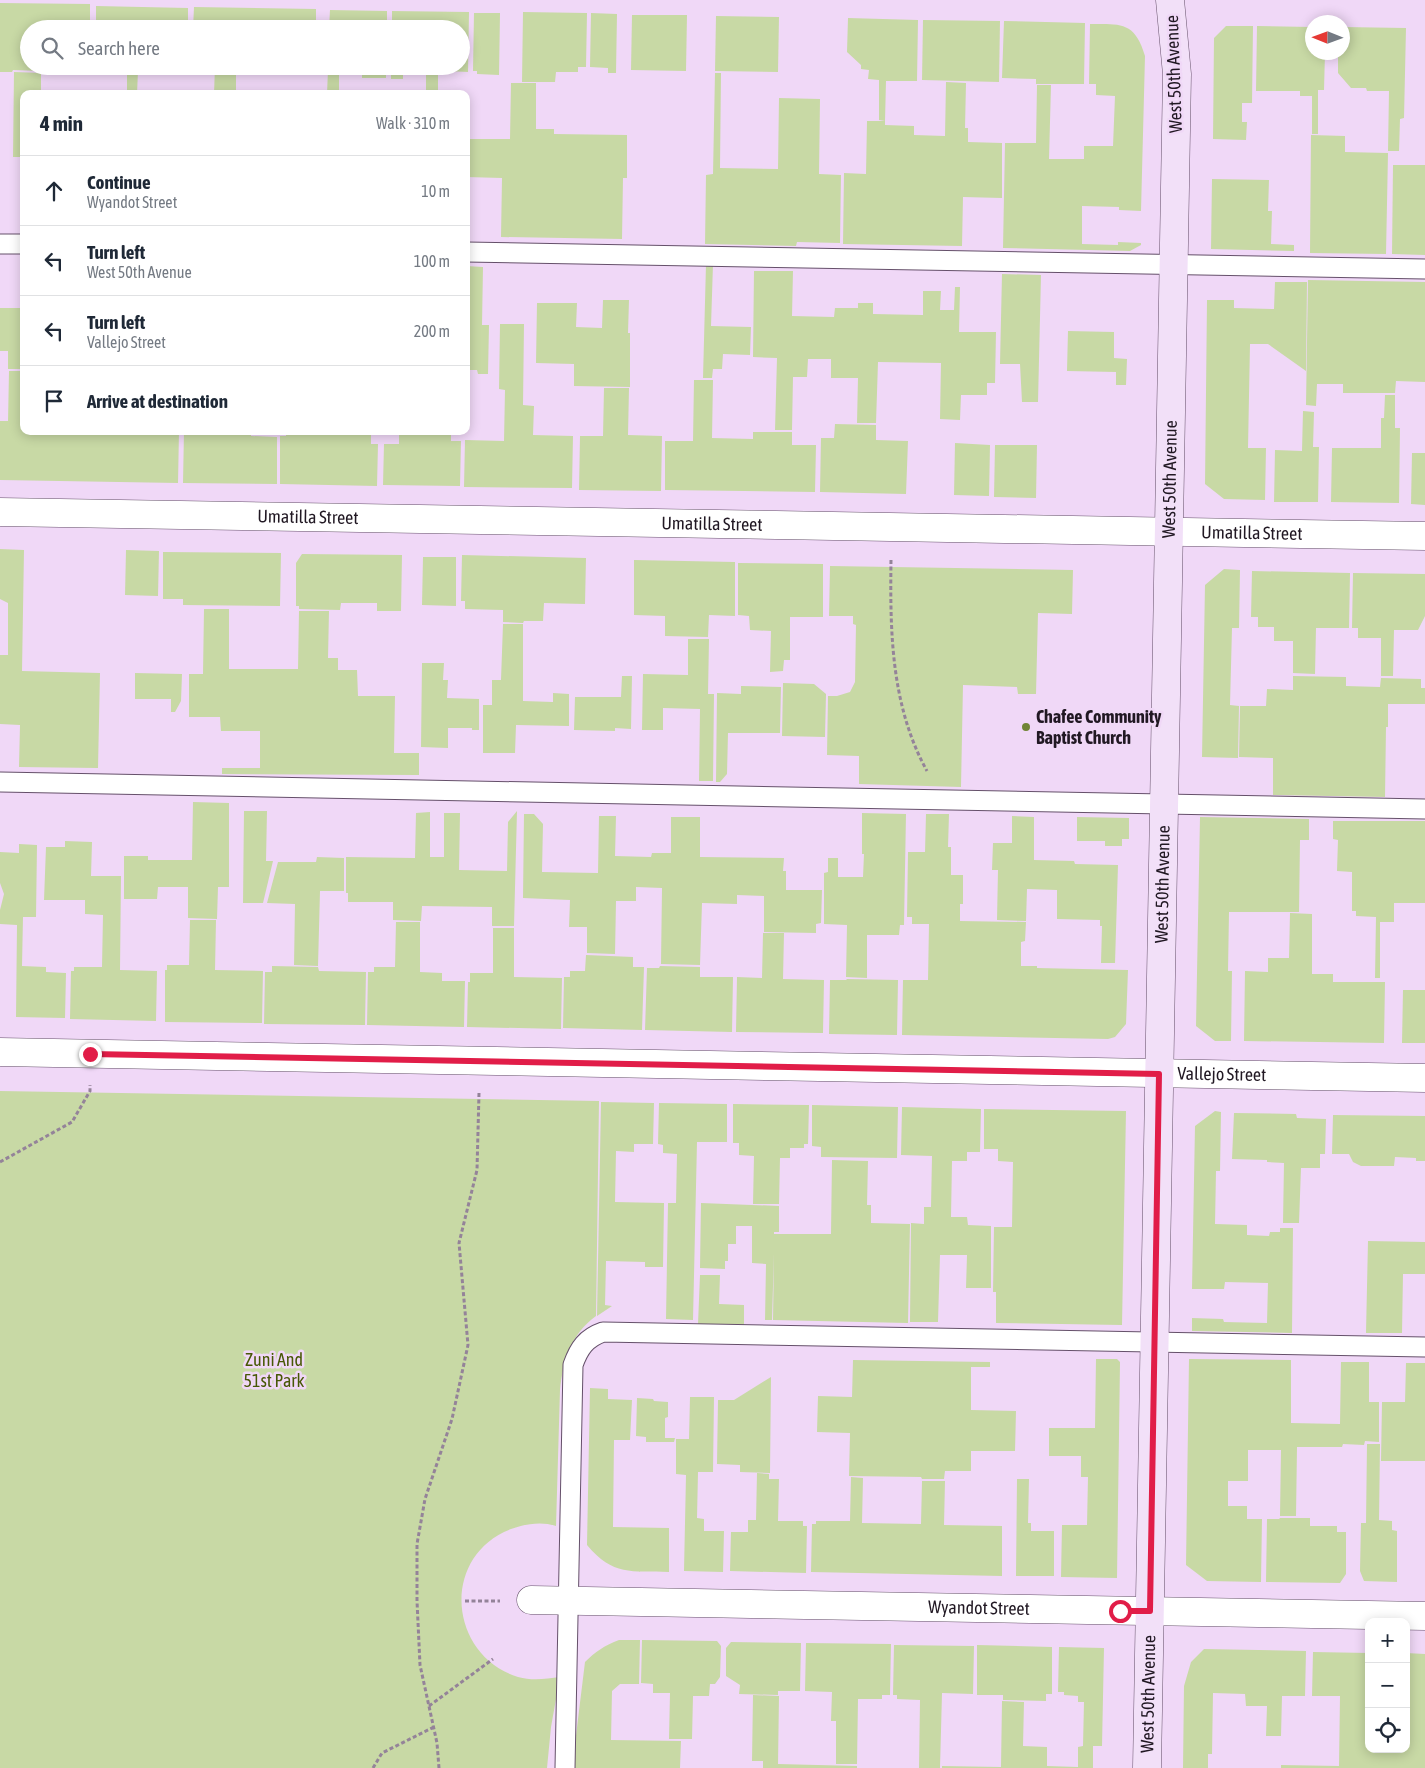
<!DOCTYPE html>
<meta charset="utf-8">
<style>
body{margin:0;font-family:"Asap Condensed",sans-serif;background:#f6f6f7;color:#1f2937}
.controls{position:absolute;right:15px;bottom:15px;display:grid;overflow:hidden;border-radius:10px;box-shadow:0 2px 12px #0003}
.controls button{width:45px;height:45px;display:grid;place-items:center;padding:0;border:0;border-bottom:1px solid #e0e1e3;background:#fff;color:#1f2937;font:25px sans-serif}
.compass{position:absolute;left:1305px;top:15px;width:45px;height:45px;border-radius:50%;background:#fff;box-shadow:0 2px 12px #0003;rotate:271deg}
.stop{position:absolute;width:15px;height:15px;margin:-11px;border:4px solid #e11d48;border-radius:50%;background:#fff}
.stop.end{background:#e11d48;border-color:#fff;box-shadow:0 1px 5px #0008}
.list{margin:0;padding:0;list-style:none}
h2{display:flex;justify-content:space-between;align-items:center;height:65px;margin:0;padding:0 20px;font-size:21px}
h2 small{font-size:16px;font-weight:400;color:#747a83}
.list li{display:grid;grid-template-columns:32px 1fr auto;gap:15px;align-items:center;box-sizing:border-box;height:70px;padding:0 20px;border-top:1px solid #e0e1e3}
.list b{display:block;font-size:19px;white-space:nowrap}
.list p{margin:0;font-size:16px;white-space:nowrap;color:#747a83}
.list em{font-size:16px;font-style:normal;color:#747a83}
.icon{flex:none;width:28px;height:28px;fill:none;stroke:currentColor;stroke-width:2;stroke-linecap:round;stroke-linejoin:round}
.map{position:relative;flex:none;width:1425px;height:1768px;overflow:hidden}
.search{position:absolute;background:#fff;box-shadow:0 2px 12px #0003;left:20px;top:20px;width:450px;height:55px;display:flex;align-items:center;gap:12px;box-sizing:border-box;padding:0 18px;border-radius:28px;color:#747a83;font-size:19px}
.panel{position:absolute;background:#fff;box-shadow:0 2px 12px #0003;left:20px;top:90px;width:450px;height:345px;border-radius:10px}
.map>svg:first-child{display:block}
.green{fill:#c8d9a5}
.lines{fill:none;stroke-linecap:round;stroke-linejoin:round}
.lane-casing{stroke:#65506a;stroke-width:21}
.street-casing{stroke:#65506a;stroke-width:29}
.secondary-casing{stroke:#65506a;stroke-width:29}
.path{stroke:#948399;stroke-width:3;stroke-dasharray:4 2.5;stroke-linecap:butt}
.lane{stroke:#fff;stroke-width:19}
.street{stroke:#fff;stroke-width:28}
.secondary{stroke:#f2e0f8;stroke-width:28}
.route{stroke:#e11d48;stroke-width:6}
.poi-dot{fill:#708435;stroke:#f0d8f7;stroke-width:2}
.labels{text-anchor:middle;stroke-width:5;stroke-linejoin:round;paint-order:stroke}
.street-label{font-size:18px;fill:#211823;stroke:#f0d8f7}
.poi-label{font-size:18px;font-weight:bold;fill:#211823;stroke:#f0d8f7;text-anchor:start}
.park-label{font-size:18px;fill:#475805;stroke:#f0d8f7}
</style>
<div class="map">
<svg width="1425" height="1768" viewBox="0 0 1425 1768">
<rect width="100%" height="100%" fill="#f0d8f7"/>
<g class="green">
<path d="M0,3l90,1v25h-61v37h11v5l-27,-1 -1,2h-12z"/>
<path d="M96,6l92,2v21h-92z"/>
<path d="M194,7l122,2v20h-123z"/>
<path d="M330,10l57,1v18h-58z"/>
<path d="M392,11l77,1 -1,60 -44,-2v2h-21v7h-12v-13h70v-37h-69z"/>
<path d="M523,12l64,1 -1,54h-8v5h-22l-1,10h-33z"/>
<path d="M474,13h26l-1,62 -22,-1v-3h-4z"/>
<path d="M591,13l26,1 -1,59h-8v-5l-18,-1z"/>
<path d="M632,15h55l-1,56 -55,-1z"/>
<path d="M716,16l63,1 -1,55 -63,-1z"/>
<path d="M848,18l70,2 -1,61h-31l-1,40 -6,-1v-40l-11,-1 1,-9 -8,-1v-4l-14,-13z"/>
<path d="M923,20l77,1 -1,61 -77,-2z"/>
<path d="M1004,21l81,2 -1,61h-48v-5l-34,-1z"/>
<path d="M1090,24c30,0 45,-3 55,32l-4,155 -22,-1v-3l-37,-1v38l36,1v-3l23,1v2l-11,6 -127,-3 2,-105h31l1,-58h14l-2,74h35v-13h29l2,-50 -19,-1v-11h-7z"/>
<path d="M1226,26h27l-1,77h-10v19h5l-1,18 -33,-1 1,-101z"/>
<path d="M1257,26l55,1v25l13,1 -1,37h-6v44h-6v-38h-12v-5h-44z"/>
<path d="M1343,27l63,1 -2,90 -4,1 -1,32h-11l1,-60h-22l-1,-3h-15l-13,-15v-20l4,-1z"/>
<path d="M95,66h60v5h-17l-1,23h-10v-21l-32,-1z"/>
<path d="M215,66h21v28h-22z"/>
<path d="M328,66h58v12h-24v-8l-34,-1z"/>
<path d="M328,70h11v24h-12z"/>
<rect x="426" y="71" width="12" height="23"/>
<path d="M14,72l27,1v21h-17v63h-11z"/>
<path d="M715,73h6l-1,95 58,1 1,-71 41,1 -1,75 22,1 -1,68 -43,-1 -1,4 -91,-2 1,-69 7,-1z"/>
<path d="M946,82l20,1 -1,45h3v14l34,1v55l-39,-1 -1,49 -119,-2 1,-71 22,1 1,-53h18v4l29,1v9l31,1z"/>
<path d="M511,83h25v46h18v5l73,1v43h-4l-1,61 -121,-2 1,-59 -36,-1v-38h44z"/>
<path d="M1311,135l34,1v16l43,1 -2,101 -76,-1z"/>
<path d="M1393,165h32v90l-33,-1z"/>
<path d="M1212,179l57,1 -1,31h4l-1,33 23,1v6l-83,-2z"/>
<path d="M706,264h7l-2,62 40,1 -1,28 -27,-1 -1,15h-9l-1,9h-9z"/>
<path d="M466,266l17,1 -1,58h7l-1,49h-10l-1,-4h-11z"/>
<path d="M754,271h39l-1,45 42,1 1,-9h23v-5h15v11l50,1v-24h18l-1,19h14l1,-23h5l-1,45h37l-1,51h-8v12h-26l-1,25 -20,-1 1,-56 -63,-1 -2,61h-19l1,-45h-27v-19h-23l-1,18h-14l-1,53h-17l2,-72 -24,-1z"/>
<path d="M1002,274l39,1 -3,127h-16l-2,-38h-20z"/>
<path d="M23,280l1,89h-16v-18h-8v-43h23z"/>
<path d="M1308,280l117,2v100l-29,-1 -1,12h-52v-9h-26l-1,22 -10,-1z"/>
<path d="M1275,282h32l-1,89 -38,-27h-18l-2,104h18l-1,52 -41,-1 -19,-15 2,-184h27v8l40,1z"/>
<path d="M603,300h26l-1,33h2v54l-56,-1v-22l-38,-1 1,-60h40l-1,24 26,1z"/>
<path d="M500,324h24l-1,81 11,1 -1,29 40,1 -1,52 -108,-1 1,-47 39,1 1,-51 -6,-1z"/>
<path d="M1068,331l46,1v26l13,1 -1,26h-10v-13l-49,-1z"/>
<path d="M9,371h15v60h155l-1,52 -178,-3v-59h8z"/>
<path d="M694,380h19l-1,58 41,1v-7h39v13h24l-1,47 -150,-2v-49h28z"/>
<path d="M604,388h25l-1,47 34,1 -1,55 -82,-1 1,-54h23z"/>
<path d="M1385,395h10v33h5l-1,75 -68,-1 1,-54h49v-30h3z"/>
<path d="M1303,411l11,1 -1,35h6l-1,55h-44l1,-52 27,1z"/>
<path d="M835,424l41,1v15l32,1 -2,53 -86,-2 1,-54h13z"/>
<path d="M184,431h67v5l26,1v47l-94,-1z"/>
<path d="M286,431h60l1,3 24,1v9h7l-1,42 -97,-2v-48h6z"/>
<path d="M399,434l52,1v6h10l-1,45 -77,-1 1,-41h15z"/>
<path d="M955,443l35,2 -1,51 -35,-1z"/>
<path d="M995,445h42l-1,53 -42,-1z"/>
<path d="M1412,453h13v52l-14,-1z"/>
<path d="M0,549l24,1 -2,121 78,2 -2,95 -79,-1 1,-42 -20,-1v-69h8v-52l-8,-4z"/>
<path d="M126,550l33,1 -1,45 -33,-1z"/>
<path d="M163,552l118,1 -1,53 -97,-1v-6h-20z"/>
<path d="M302,554l100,1 -1,56h-24v-8h-36l-1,7 -41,-1v-3h-3v-43z"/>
<path d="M462,555l124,3 -1,46 -41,-1 -1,18h-19l-1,2 -20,-1v-12l-38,-1v-8h-4z"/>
<path d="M423,557h33v49l-34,-1z"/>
<path d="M634,560l101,2v54l-26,-1 -1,22 -43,-1v-20l-31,-1z"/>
<path d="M738,563l85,1v53h-33v43h-6l-1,11 -13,1 1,-41 -21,-1 -1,-14 -11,-1z"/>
<path d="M830,566l243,4 -1,44 -34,-1 -2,81h-18l-1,-7 -54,-2 -2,102 -102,-3v-28l-32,-1 1,-59h9l13,-4 5,-10 1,-57 -3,-1v-8h-24z"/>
<path d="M1224,569l16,1 -1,58h-7l-2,77 9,1 -1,52 -36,-1 3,-172z"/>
<path d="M1252,571l98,2 -1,55h-33l-1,46 -22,-1v-32h-19v-14h-16v-10h-7z"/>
<path d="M1353,573l72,1v42l-7,14h-24l-1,46h-12v-38h-23v-10h-6z"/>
<path d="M204,609h25v60h69l1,-58h30l-1,47h10v12h19l1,26h37l-1,57h25v22l-197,-1v-6h38v-37h-39l-1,-14h-31v-43h14z"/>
<path d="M503,624h20v77l30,1v-9l16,1v32l-53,-1 -1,28h-32v-48h9v-25h9z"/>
<path d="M688,639h21l-1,55h6l-1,87h-14l1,-72 -37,-1v22h-21l1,-56 45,1z"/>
<path d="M422,663h22l-1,17h5l-1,18 32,1v31h-7v-2h-24v20l-27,-1z"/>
<path d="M135,673l47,1 -1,27 -6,11h-4v-13h-36z"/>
<path d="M622,676h10l-1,53 -16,-1v3l-41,-1 1,-33h46z"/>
<path d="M1293,676l53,1v9l34,1 1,-9 40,1v9h4v16h-37v23h-2l-1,70 -112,-2v-37l-34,-1 1,-51h26l1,-17 26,1z"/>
<path d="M783,683l31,1 12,10 -1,43 -43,-1z"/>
<path d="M741,686l40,1 -1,46h-52l-1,41 -7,8h-4l1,-89 24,1z"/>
<path d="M193,802l36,1v84h-11l-1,32 -29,-1v-31h-30l-1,12h-33v-43h24v4h44z"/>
<path d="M244,811h23l-1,50h7l-10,42h-20z"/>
<path d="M517,811l-3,115h-22v-19l-70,-1 -1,15 -28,-1v-18h-45v-9h-2v-36l69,1 1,-45 14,-1v45h14v-44h16l-1,57 48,1 1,-49z"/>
<path d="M862,813l44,1 -2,111h-4l-1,10h-32v43l-21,-1 1,-52 -23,-1v-51l4,-1v-14h10v19h25l1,-23h-2z"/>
<path d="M524,814h10l9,10 -1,48 56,1 1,-57h17l-1,40 36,1 1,-4h19v-36h29v40l84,1 -1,13h3v19h36l-1,33 -5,1v9l-52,-1v-36l-27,-1v9l-35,-1 -2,62 -39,-1 1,-76 -26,-1v14h-20l-1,53 -28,-1v-26h-18l1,-27 -47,-2z"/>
<path d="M926,814h23l-1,33h3v28h12v29h-3v17l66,1 -1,19 -4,1v24h16v2l91,2 -2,54 -11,13 -7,2 -206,-4 1,-55h25l1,-56h-17v-7h-5l1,-65h17z"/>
<path d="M1012,816l22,1v43l40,1 1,3 43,1 -3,98h-14l1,-37h-2v-6l-43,-1v-29l-30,-1 -1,32 -29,-1 1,-50h-6l1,-27h19z"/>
<path d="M1077,817l52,1v21h-7v7h-17v-5h-28z"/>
<path d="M1200,817l109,2v21h-9l-1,72h-70l-1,59h4l-1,70h-16l-19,-15z"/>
<path d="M1333,821h92v82h-31v19h-14v56h-5l1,-61 -20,-1v-5h-4v-39l-15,-1 1,-31 -5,-1z"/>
<path d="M65,841l27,1 -1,34h30l-1,94 37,1 -1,50 -86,-2 1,-48h3v-4h28l1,-52 -18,-1v-14h-41l2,-53h19z"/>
<path d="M19,844l18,1 -1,72h-13l-1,49 24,1v5l20,1 -1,45 -49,-1 1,-92 -17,-1v-14l4,-16 -4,-11v-31l19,1z"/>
<path d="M317,857l27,1v33h-24l-2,75 -24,-1 1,-61 -28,-1 11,-41h38z"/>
<path d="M1290,913l22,1v60h21v8h52l-1,61 -140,-2 1,-70 23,1v-14h21z"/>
<path d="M190,920h26l-1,50 48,1 -1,52 -97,-1v-52h2v-5h22z"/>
<path d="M396,922h24v50l22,1v8h23l-1,46 -97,-2 1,-53h6v-5h21z"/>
<path d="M493,928h21v49l48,1 -1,51 -94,-2 1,-45h2v-9h23z"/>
<path d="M763,933h21l-1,46 41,1 -1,53 -87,-1 1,-55 25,1z"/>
<path d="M586,955l47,2v10h11l-2,63 -79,-2 1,-51h6v-6h15z"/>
<path d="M272,966l46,1 1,4 47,1 -1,53 -101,-1 1,-52h7z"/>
<path d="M660,966l40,1v10h33l-1,55 -87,-2 2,-62h12z"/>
<path d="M847,979l51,1 -1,55 -68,-1 1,-54h16z"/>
<path d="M1403,990h22v53h-23z"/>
<path d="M0,1091l599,10 -3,215c-25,18 -33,45 -36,74l-4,136c-15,-5 -31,-2 -45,3 -71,27 -63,126 7,148 14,4 28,2 42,0l-9,50 -4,41h-547z"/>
<path d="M601,1102l53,1 -1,41h-19v8l-18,-1 -1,51 49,1 -1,64h-18v-5l-39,-1 -1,44 7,1 -15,10z"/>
<path d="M659,1103l68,1v38h-30l-4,178 -27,-1 2,-116h8l1,-49 -14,-1v-8l-5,-1z"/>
<path d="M733,1104l76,1 -1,39h-4v4h-14v10h-10l-1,46h-26l1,-48 -15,-1v-12h-6z"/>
<path d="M812,1105l86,2 -1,51 -76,-1v-10l-9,-1z"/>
<path d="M902,1107l79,2 -1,43h-13v9h-15l-1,56h16l1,8 23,1v62h-25l1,-33h-27l-2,67h-28l1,-99 13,1v-17h7l1,-51 -31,-1z"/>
<path d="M984,1109l142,2 -4,214 -126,-2v-31h-3l1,-65h18l1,-65 -15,-1v-12h-14z"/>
<path d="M1215,1111l6,1 -1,59h-4l-1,53 32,1v10l22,1 1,-4h10v-4h13l-1,105 -100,-2v-13l31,1 1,3 43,1 1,-40 -43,-1 -1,7h-32l3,-163z"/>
<path d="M1234,1113l62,1 1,4 29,1 -1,35h-5v14h-19l-2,55h-16l1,-60 -17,-1v-2l-35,-1z"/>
<path d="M1333,1115l92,1v45h-9v-3l-21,-1 -1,9h-33l-8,-4 -4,-8h-17z"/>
<path d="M832,1160l36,1 -1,44h4v18l39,1 -2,99 -135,-3 1,-67 -2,67h-7l1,-56 -14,-1v-37h-16v18h-8v17h-3v8l-25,-1 1,-65 78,3v26h-5v2h57z"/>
<path d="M1368,1241l57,1v32h-22l-1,59h-36z"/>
<path d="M700,1275h20l-1,29 25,1v20l-46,-1z"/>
<path d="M1096,1359h21l3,3 -3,216 -56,-1 1,-52h25l1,-48h-7v-21h-32v-28h46z"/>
<path d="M1189,1359l102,1v63l49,1 1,-62h28v40h10v40l-14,-1 -1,4 -21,-1 -1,3h-45l-1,69h-16l1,-66h-33v31h-20v25h19v13h15l-1,63 -54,-1 -21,-16z"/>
<path d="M853,1360l137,2v5h-19v43l45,1 -1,40h-44v20h-26l-1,8h-22l-1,-2 -72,-1 1,-43 -33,-1 1,-36 34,1z"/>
<path d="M1406,1363h19v98h-44l1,-59h23z"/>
<path d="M771,1377l-1,96 -30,-1v-7l-23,-1 1,-64h16z"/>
<path d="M590,1388l18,1v10l24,1 -2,40h-16l-1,87 56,1v44c-38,-1 -56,4 -82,-27z"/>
<path d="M690,1397h24l-1,75h-15l-1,46 7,1v12h20l-1,41 -39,-1 2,-96 -10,-1v-35h13z"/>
<path d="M637,1398l16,1 1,2 14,1v15l-3,1v20h10l-1,4h-28v-5l-10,-1z"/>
<path d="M1367,1444h13l-1,76 13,1v9l5,1v51l-33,-1 -4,-10 1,-48h5z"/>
<path d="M757,1473l12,1v5h10l-1,42h25v5h4l-1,47 -76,-2 1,-39h17v-12h8z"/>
<path d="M851,1477l12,1 -1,45 59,1 1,-43h23l-1,44 58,1v50l-191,-4 1,-48h4v-3h34z"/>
<path d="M1017,1479h12l-1,44h3v8h23v45h-38z"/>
<path d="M1280,1518h30v8h27v6h9v42l-6,9 -74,-1 1,-63h12z"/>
<path d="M619,1640h21l-1,44h-19l-8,7 -1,49 70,1 -1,27h-108l13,-106c10,-10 20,-17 34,-22z"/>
<path d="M642,1640l75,1 4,5 -1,31 -5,7h-5l-1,12h-16l-1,43h-23l1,-46h-17v-9l-12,-1z"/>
<path d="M731,1642l70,1 -1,48h-22v4l-39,-1 1,-9 -14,-9v-28z"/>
<path d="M806,1643l85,1 -1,51h-8v4h-24l-1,65h-21v-43h-5l1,-29 -27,-1z"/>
<path d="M894,1645l80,1 -1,48 -31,-1 -2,75h-21l1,-68 -23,-1v-4h-4z"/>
<path d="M977,1645l75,2v47h-6v7l-43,-1v-5h-26z"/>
<path d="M1059,1647l45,1 -2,98h-9v22h-151v-2l59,1 1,-66 22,1 -1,44 24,1v19l31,1v-20l5,-1 1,-44h-6v-6l-14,-1v-3h-6z"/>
<path d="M1204,1649l102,2 -1,45h-23l-1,40h-15l1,-30h-21l-1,-12 -32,-1 -1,61h-4v14h-25l1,-82 7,-24z"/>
<path d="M1313,1652l56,1v96h37v-96l19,1v114h-144v-3l58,1 1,-70h-28z"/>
<path d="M753,1695l26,1 -1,68 79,2v2h-94v-7h-11z"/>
</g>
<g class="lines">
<defs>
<g id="lane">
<path d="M0,244h24"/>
<path d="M466,252l959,17"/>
<path d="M0,782l1425,27"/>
<path d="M565,1768l8,-403c6,-17 13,-27 30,-33l822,15"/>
</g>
<g id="street">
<path id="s1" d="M0,512l1425,24"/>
<path id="s2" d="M0,1052l1425,26"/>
<path id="s3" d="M531,1600l894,16"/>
</g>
<g id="secondary">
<path id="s4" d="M1147,1768l30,-1694 -7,-74"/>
</g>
</defs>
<use href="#lane" class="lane-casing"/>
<use href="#street" class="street-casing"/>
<use href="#secondary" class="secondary-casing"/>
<g class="path">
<path d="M891,560c-1,72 0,146 36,211"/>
<path d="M0,1162l72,-40 18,-31v-6"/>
<path d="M465,1601h35"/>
<path d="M429,1706l64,-47"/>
<path d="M373,1768l9,-15 52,-26"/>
<path d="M439,1768l-2,-25 -17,-78 -3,-64v-57l8,-45 27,-80 16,-74 -9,-102 18,-73 2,-77"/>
</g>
<use href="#lane" class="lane"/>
<use href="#street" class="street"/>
<use href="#secondary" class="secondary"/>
</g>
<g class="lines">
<path class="route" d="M90,1054l1069,20 -9,537h-30"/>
</g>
<circle class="poi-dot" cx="1026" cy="727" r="5"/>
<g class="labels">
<g class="street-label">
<text transform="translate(1174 74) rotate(-92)" y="6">West 50th Avenue</text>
<text dy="6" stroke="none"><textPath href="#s4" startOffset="1289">West 50th Avenue</textPath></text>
<text dy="6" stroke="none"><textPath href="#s1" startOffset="308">Umatilla Street</textPath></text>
<text dy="6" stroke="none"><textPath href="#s1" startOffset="712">Umatilla Street</textPath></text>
<text dy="6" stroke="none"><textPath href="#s1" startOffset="1252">Umatilla Street</textPath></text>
<text dy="6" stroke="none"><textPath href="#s4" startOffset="884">West 50th Avenue</textPath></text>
<text dy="6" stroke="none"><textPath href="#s2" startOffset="1222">Vallejo Street</textPath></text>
<text dy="6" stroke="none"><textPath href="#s3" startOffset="448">Wyandot Street</textPath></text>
<text dy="6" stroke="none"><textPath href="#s4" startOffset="74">West 50th Avenue</textPath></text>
</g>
<g class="poi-label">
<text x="1036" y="723">Chafee Community<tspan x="1036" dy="21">Baptist Church</tspan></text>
</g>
<g class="park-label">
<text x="274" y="1366">Zuni And<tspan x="274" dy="21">51st Park</tspan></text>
</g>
</g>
</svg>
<div class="controls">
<button>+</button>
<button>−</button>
<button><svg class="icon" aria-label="locate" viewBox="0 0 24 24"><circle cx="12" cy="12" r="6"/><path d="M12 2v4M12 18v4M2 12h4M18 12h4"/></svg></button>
</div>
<svg class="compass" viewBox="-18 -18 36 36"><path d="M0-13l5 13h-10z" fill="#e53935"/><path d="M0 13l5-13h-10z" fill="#747a83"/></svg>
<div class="stop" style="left:1120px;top:1611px"></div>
<div class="stop end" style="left:90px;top:1054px"></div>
<div class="search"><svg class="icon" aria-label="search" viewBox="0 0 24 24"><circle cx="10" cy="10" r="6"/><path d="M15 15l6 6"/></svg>Search here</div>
<section class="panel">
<h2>4 min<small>Walk · 310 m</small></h2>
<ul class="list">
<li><svg class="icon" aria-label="ahead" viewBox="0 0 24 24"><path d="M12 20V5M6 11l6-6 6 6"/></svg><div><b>Continue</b><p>Wyandot Street</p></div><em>10 m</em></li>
<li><svg class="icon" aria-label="left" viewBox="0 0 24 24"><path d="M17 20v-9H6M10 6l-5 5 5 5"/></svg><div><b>Turn left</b><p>West 50th Avenue</p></div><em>100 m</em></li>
<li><svg class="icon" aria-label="left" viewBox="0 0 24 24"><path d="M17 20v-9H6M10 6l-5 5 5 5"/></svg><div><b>Turn left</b><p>Vallejo Street</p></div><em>200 m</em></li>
<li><svg class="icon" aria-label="arrive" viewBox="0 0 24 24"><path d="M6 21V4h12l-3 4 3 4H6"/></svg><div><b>Arrive at destination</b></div></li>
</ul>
</section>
</div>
